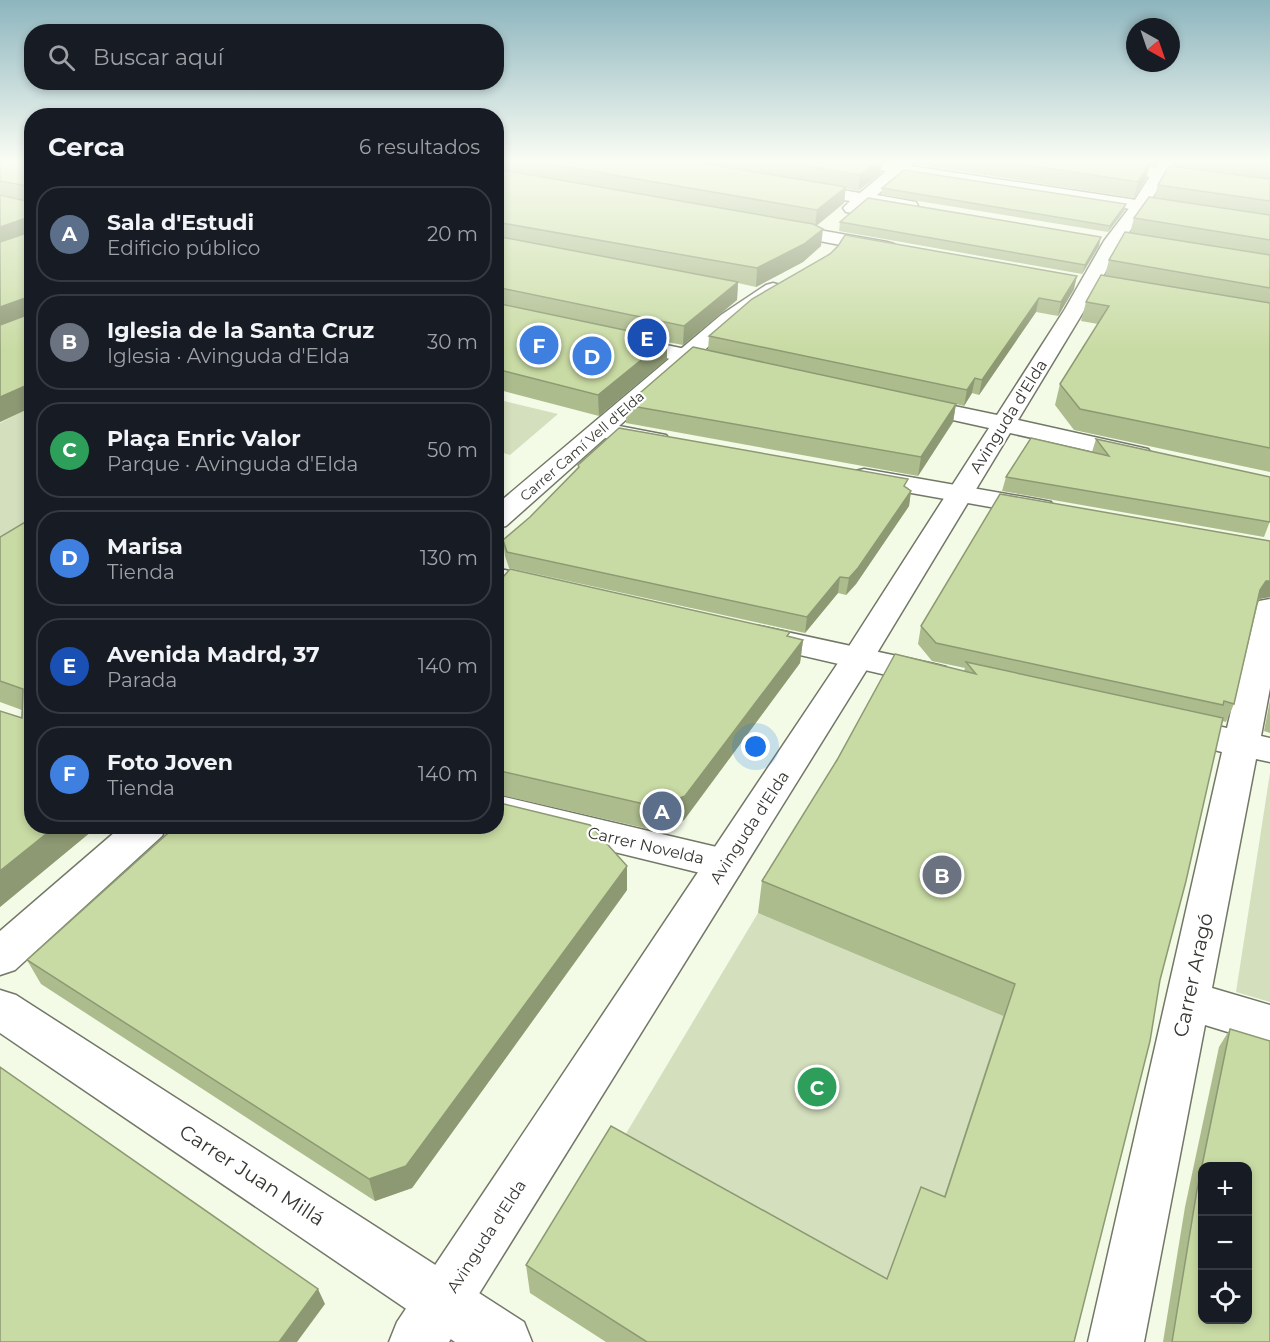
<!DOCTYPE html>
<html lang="es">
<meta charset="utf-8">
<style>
body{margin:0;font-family:Montserrat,sans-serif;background:#242831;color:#f1f3f6}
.controls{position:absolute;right:18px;bottom:18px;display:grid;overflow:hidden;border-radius:12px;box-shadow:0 3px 9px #0003}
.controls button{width:54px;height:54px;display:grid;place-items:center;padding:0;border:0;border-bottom:2px solid #363941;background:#171b24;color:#f1f3f6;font:30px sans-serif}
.compass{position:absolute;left:1126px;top:18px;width:54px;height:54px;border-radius:50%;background:#171b24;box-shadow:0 3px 9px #0003;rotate:140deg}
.you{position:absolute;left:756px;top:747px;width:21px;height:21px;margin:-15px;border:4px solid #fff;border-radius:50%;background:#1a73e8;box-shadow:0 0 0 9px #1a73e833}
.badge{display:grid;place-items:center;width:39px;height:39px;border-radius:50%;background:#c0a0d4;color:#fff;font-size:20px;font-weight:700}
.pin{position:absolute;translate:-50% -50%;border:3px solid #fff;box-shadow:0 2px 6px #0006}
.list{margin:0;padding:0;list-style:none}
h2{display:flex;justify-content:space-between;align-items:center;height:78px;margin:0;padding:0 24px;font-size:26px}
h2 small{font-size:20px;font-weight:400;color:#9ea1a6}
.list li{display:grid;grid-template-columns:39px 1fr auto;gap:18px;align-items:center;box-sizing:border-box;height:96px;margin:0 12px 12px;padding:0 12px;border:2px solid #363941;border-radius:24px}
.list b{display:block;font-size:22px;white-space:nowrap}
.list p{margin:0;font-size:20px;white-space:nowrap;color:#9ea1a6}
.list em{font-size:20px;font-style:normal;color:#9ea1a6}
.icon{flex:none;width:33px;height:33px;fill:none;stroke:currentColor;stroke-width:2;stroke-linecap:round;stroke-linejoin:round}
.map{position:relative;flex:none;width:1270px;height:1342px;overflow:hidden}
.search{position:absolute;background:#171b24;box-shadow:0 3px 9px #0003;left:24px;top:24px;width:480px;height:66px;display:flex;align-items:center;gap:15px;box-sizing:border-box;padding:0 21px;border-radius:24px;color:#9ea1a6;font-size:22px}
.panel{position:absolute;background:#171b24;box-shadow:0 3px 9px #0003;left:24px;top:108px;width:480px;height:726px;border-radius:24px}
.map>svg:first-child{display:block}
.green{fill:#d4dfbe}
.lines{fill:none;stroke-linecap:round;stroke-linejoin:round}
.minor-casing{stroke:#727867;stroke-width:3}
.tertiary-casing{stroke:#727867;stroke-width:3}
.minor{fill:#fff;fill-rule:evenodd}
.tertiary{fill:#fff;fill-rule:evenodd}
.wall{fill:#adbc8d}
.shaded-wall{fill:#8d9973}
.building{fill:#c9dba4;stroke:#8d9973;stroke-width:1.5;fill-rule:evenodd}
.labels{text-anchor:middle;stroke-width:4.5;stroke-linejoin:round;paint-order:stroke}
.far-street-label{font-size:14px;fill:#353730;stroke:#fff}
.street-label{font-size:16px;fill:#353730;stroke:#fff}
.near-street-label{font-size:20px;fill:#353730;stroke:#fff}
</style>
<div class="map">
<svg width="1270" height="1342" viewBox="0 0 1270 1342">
<rect width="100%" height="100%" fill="#f3fae6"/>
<g class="green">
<path d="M496,399l62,15 -48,41 -13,-4z"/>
<path d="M31,407v140l-31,19v-143z"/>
<path d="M1270,773v229l-34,-10z"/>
<path d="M758,913l245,103 -69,210 -56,81 -266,-150z"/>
</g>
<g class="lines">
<defs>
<g id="minor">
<path d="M850,162h63l-2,4 265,40 6,1 3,4 -3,4 -6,1 -274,-42 -25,21 39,7 2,4 -2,4 -6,1 -43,-7c-7,6 -11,10 -21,8l-3,-4 7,-7 -49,-8 -8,-5 8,-5 59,10 26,-22 -29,-4z"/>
<path d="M1073,162h43l154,22v10l-190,-27z"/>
<path d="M779,223l108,19 7,2 2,4 -2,4 -7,2 -114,-22 -3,-4 3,-4z"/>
<path d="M773,283l7,2 3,4 -3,4 -45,30 -116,103 47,9 4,5 -4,5 -9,3 -52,-10 -99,88 -10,2v-23l225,-190 45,-30z"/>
<path d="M864,469l177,31 10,2 4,6 -4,6 -10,2 -186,-33 -4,-6 4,-6z"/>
<path d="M496,568l62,14 4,6 -4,6 -11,3 -51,-11z"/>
<path d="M1270,599v89l-9,48 9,2v24l-14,-3 -44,229 58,17v40l-65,-20 -61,317h-56l134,-590 -59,-15 -6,-8 6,-8 12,-4 52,11 28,-120 4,-7z"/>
<path d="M759,626l175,38 12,3 5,8 -5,8 -12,3 -186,-43 -5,-7 5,-7z"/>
<path d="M496,795l229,54 14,4 6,11 -6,11 -14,4 -229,-56z"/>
<path d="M122,826h45l-5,10 -147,134 -15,5v-44z"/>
<path d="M0,990l16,5 508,327 8,20h-77l-455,-309z"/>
</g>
<g id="tertiary">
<path d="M1159,162h15l-26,43 -26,37 -37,67 -67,111 130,29 4,5 -4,5 -9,3 -129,-29 -136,225 -425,684h-60l8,-20 447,-668 145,-226 -86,-19 -4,-5 4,-5 8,-2 86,18 68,-106 39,-68 29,-38z"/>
<path d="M624,336l113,24 3,5 -3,5 -8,2 -113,-25 -3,-5 3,-5z"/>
</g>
</defs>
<use href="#minor" class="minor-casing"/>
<use href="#tertiary" class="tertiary-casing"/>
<use href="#minor" class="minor"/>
<use href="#tertiary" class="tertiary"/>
</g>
<g class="wall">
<path d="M0,162h32v245l-32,15z"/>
<path d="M496,162h386l-1,11 -23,18 -13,-3 -1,15 -28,23 5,20 -18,16 -47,25 -18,-4 -1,17 -54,45 -16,-3v17l-68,57 -103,-27z"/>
<path d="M914,162h243l-3,3h-4l-4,14 -12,19 -220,-34z"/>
<path d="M1175,162h95v310l-196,-42 -19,-25 5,-21 38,-60 -17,-3 5,-19 19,-27 4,-15 21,-27 4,-15 20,-20 4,-13 16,-19z"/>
<path d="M882,188l242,23 -16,21 -227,-37z"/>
<path d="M840,222l259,24 -17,28 -243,-43z"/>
<path d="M1074,289l-16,27 -22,-4 -57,83 -7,-2 -8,13 -8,-2 -3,18 -35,54 -292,-53v-18l82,-55 1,-14z"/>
<path d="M1096,439l174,82 -6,16 -262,-46 4,-14 86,-25z"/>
<path d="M578,465l329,22 4,4 -2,15 -53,78 -10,11 -8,-2 -33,40 -296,-65 -4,-12 -2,-16 27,-23 48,-49z"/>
<path d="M32,518v308h66l-98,81 22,-197 -22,-8v-165z"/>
<path d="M1270,541v56l-11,2 -25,105 -8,18 -4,-1 -148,621h-468l-76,-49 -4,-28 361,14 57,-83 59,-180 -245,-103 4,-32 202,-210 1,-3 -33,-7 -14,-17 3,-18z"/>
<path d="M496,585l307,55 -3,23 -116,157 -27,11 -161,-37z"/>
<path d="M1270,700v33l-6,-2z"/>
<path d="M627,866v24l-215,298 -37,13 -334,-217 -14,-24z"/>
<path d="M1230,1029l40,313h-107l22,-135 34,-160z"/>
</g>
<g class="shaded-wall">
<path d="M876,162h6l-1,11 -23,18 2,-16z"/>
<path d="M1150,163l-4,16 -12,19 4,-16z"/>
<path d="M846,187l-2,16 -29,24 2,-17z"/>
<path d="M1126,204l-2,7 -16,21 2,-6z"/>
<path d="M26,218l5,17 -31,11v-19z"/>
<path d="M823,229l-2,17 -18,16 -47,25 1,-19z"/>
<path d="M1101,237l-2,9 -17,28 3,-9z"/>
<path d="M1077,276l-3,13 -16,27 3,-14z"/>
<path d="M738,282l-1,18 -54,45 1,-19z"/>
<path d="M25,298l6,19 -31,12v-22z"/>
<path d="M1039,298l-3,14 -57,83 3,-15z"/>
<path d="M667,339v20l-68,57 -1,-21z"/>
<path d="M975,378l-3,15 -8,13 3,-16z"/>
<path d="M31,383l1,24 -32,15v-25z"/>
<path d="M956,404l-3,18 -35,54 3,-19z"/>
<path d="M499,449l2,22 -5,3v-23z"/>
<path d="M911,491l-2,15 -53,78 -10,11 3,-17z"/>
<path d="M840,577l-2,16 -33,40 2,-16z"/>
<path d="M1266,581h4v16l-11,2 1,-9z"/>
<path d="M803,640l-3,23 -116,157 -27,11v-24z"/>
<path d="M56,826h42l-98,81v-36z"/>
<path d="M627,866v24l-215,298 -37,13 -6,-22z"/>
<path d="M318,1289l7,15 -28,38h-18z"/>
</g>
<g class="building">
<path d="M0,162h32v221l-32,14v-72l27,-10 1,-15 -3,-2 -25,9v-65l27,-9 1,-13 -2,-2 -26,9v-32l26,6 3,-3 -2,-12 -27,-5z"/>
<path d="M538,162h157l151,25 -29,23z"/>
<path d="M785,162h91l-16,13z"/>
<path d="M1008,162h138l4,1 -12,19z"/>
<path d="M1250,162h20v3z"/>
<path d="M1169,166l101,13v22l-112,-16z"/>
<path d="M496,169l317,55 10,5 -19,15 -47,24 -261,-46z"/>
<path d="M904,170l222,34 -16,22 -228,-38z"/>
<path d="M1149,197l121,18v25l-136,-22z"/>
<path d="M868,198l233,39 -16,28 -245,-43z"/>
<path d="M1125,232l145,23v33l-161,-28z"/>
<path d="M845,235l232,41 -16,26 -22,-4 -57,82 -7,-2 -8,12 -258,-54 43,-37 78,-45 8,-8z"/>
<path d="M496,236l242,46 -54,44 -188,-39z"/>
<path d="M1101,275l169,28v145l-190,-39 -20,-25 49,-78 -23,-4z"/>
<path d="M496,303l171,36 -69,56 -102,-26z"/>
<path d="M693,347l263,57 -35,53 -295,-52z"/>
<path d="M619,428l289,51 -4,7 7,5 -53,77 -9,10 -9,-1 -33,40 -300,-65 -4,-12 27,-23 49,-50 -1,-2z"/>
<path d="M1031,438l78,18 -13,-17 174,38v45l-264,-45z"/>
<path d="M1000,494l270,47v40h-4l-6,9 -26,114 -10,-3 -1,4 -287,-62 -15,-17z"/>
<path d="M32,518v308h24l-56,45v-160l22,7 1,-29 -23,-8v-144z"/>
<path d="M510,569l280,63 -3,4 16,4 -118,156 -28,11 -161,-37v-185z"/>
<path d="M895,654l81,20 -10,-12 257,56 -37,163 -26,99 -10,61 -76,301h-427l-121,-77 85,-139 276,153 34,-92 24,10 70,-213 -253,-103 75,-121z"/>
<path d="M496,802l94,23 37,41 -221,300 -37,13 -342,-219 149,-134h320z"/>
<path d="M1230,1029l40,12v301h-98l25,-152zM1203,1167h45v153h-45z"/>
<path d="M0,1067l318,222 -39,53h-279z"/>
</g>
<linearGradient id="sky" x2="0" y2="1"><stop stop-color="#8db5be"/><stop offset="0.46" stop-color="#fafdf4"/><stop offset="1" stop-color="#fafdf4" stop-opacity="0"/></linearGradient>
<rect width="1270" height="350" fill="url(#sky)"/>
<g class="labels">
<g class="far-street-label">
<text transform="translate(582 446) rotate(-41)" y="5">Carrer Camí Vell d'Elda</text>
</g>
<g class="street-label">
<text transform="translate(1008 416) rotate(-58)" y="6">Avinguda d'Elda</text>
<text transform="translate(749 827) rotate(-57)" y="6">Avinguda d'Elda</text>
<text transform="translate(646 845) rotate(13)" y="6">Carrer Novelda</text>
<text transform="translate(486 1236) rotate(-57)" y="6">Avinguda d'Elda</text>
</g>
<g class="near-street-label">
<text transform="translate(1193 975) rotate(-78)" y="7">Carrer Aragó</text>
<text transform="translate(252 1175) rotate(33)" y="7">Carrer Juan Millá</text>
</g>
</g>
</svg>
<div class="controls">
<button>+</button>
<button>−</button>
<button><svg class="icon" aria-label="locate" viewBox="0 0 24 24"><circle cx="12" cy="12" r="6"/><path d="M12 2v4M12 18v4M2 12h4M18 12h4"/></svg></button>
</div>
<svg class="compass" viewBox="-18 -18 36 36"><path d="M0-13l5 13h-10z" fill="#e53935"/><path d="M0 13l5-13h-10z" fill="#9ea1a6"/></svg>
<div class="you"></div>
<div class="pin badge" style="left:662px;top:811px;background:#5c6f8a">A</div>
<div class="pin badge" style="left:942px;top:875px;background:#6b7280">B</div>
<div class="pin badge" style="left:817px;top:1087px;background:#2e9e5b">C</div>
<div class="pin badge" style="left:592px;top:356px;background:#3f7fe0">D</div>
<div class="pin badge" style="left:647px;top:338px;background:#1a4fb4">E</div>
<div class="pin badge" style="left:539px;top:345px;background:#3f7fe0">F</div>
<div class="search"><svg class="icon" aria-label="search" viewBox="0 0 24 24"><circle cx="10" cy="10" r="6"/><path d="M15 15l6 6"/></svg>Buscar aquí</div>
<section class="panel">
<h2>Cerca<small>6 resultados</small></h2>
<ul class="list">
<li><span class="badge" style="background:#5c6f8a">A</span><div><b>Sala d'Estudi</b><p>Edificio público</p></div><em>20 m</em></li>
<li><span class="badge" style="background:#6b7280">B</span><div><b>Iglesia de la Santa Cruz</b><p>Iglesia · Avinguda d'Elda</p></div><em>30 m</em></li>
<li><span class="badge" style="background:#2e9e5b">C</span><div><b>Plaça Enric Valor</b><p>Parque · Avinguda d'Elda</p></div><em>50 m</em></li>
<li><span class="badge" style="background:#3f7fe0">D</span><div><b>Marisa</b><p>Tienda</p></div><em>130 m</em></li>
<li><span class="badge" style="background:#1a4fb4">E</span><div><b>Avenida Madrd, 37</b><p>Parada</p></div><em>140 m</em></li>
<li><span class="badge" style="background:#3f7fe0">F</span><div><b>Foto Joven</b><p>Tienda</p></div><em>140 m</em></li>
</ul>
</section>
</div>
